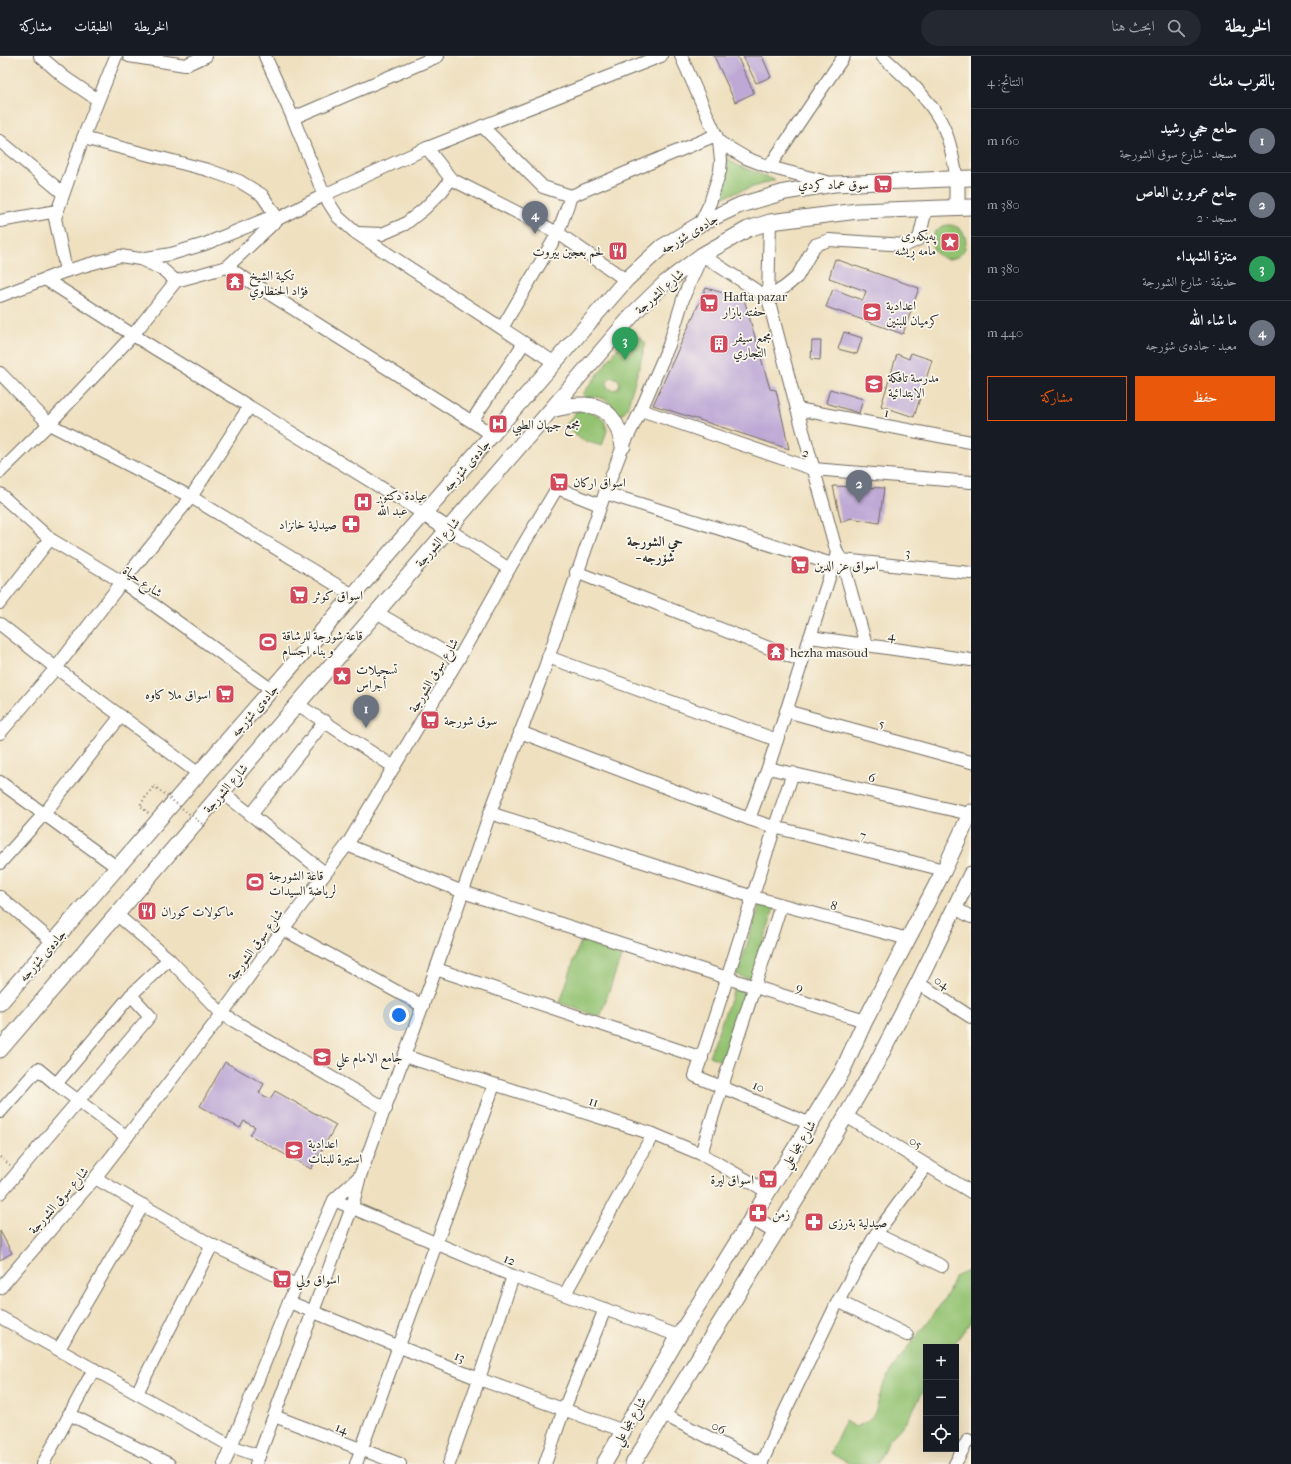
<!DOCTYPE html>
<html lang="ar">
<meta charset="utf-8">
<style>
body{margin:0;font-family:"IM FELL French Canon",Amiri,serif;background:#242831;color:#f1f3f6;direction:rtl}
.controls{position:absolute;right:12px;bottom:12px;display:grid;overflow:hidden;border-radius:0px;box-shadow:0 4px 16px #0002}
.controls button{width:36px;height:36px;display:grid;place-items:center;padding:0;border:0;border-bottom:1px solid #363941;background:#171b24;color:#f1f3f6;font:20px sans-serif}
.you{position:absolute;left:399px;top:959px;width:14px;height:14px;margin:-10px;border:3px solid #fff;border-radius:50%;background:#1a73e8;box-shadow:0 0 0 6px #1a73e833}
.badge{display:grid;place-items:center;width:26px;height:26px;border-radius:50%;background:#ea580c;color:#fff;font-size:13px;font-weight:700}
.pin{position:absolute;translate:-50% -33px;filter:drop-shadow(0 1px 2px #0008)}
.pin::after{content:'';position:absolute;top:21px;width:14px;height:12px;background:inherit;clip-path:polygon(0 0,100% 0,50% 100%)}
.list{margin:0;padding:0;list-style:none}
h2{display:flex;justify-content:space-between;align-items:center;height:52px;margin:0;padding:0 16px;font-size:17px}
h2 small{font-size:13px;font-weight:400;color:#9ea1a6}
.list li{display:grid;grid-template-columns:26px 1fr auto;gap:12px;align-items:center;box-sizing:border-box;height:64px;padding:0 16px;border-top:1px solid #363941}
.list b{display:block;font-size:15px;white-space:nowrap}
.list p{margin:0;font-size:13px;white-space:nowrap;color:#9ea1a6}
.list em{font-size:13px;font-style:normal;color:#9ea1a6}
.actions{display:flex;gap:8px;padding:12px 16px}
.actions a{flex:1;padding:9px 0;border:1px solid #ea580c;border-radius:0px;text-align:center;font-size:14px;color:#ea580c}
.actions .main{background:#ea580c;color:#fff}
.icon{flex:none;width:22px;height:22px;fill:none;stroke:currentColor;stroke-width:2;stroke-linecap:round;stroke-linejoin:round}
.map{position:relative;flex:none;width:971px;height:1408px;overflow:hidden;direction:ltr}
header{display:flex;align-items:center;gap:24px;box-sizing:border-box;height:56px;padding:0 20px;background:#171b24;border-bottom:1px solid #363941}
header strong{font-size:19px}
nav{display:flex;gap:22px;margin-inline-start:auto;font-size:14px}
.search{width:280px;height:36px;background:#242831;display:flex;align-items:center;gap:10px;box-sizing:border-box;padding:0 14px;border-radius:22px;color:#9ea1a6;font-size:15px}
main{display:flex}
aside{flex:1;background:#171b24}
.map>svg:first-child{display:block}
.green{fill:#93c271;stroke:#5f764e;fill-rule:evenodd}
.building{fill:#bea9d6}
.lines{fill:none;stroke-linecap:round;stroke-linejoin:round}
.minor-casing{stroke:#706a5f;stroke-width:14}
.major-casing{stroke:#706a5f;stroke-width:17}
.path{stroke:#706a5f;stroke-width:2;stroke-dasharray:1 3;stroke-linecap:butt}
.minor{stroke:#fff;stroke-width:12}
.major{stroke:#fff;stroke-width:15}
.path-bridge{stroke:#706a5f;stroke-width:2;stroke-dasharray:1 3;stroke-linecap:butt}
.labels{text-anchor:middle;stroke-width:3.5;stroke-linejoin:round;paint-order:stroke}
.poi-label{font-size:13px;fill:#2b2b2b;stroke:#fbf7ec;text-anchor:start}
.street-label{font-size:13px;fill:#2b2b2b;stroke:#fbf7ec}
.neighbourhood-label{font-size:14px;font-weight:bold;fill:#2b2b2b;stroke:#fbf7ec}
</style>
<header>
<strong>الخريطة</strong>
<div class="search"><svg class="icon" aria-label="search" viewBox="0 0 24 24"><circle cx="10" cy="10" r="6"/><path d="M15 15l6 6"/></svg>ابحث هنا</div>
<nav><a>الخريطة</a><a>الطبقات</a><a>مشاركة</a></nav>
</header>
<main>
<aside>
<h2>بالقرب منك<small>النتائج: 4</small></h2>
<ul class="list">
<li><span class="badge" style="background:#6b7280">1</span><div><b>حامع حجي رشيد</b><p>مسجد · شارع سوق الشورجة</p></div><em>160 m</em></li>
<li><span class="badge" style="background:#6b7280">2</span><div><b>جامع عمرو بن العاص</b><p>مسجد · 2</p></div><em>380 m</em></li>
<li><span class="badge" style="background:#2e9e5b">3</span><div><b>متنزة الشهداء</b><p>حديقة · شارع الشورجة</p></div><em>380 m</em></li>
<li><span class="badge" style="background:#6b7280">4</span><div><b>ما شاء الله</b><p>معبد · جادەی شۆرجە</p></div><em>440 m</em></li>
</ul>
<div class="actions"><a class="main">حفظ</a><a>مشاركة</a></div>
</aside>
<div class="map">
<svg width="971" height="1408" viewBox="0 0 971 1408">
<rect width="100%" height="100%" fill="#fbf7ec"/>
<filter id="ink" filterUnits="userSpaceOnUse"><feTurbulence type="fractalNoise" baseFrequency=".025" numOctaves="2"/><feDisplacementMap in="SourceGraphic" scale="8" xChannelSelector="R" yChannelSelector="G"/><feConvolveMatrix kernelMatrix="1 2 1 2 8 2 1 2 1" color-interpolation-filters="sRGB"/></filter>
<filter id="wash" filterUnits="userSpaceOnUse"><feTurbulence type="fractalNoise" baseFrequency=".012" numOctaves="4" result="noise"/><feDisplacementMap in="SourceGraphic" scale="16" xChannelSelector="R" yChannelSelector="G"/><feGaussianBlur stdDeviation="0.9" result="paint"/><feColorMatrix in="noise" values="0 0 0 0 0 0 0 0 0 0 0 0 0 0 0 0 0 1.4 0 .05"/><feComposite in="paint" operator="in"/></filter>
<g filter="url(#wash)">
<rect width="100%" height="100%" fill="#efe0c0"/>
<g class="green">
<path d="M726,101l11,8 38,15 -59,19c10,-18 12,-22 10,-42z"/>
<circle cx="949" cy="186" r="17"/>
<path d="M630,276h2l14,11 -19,65 -5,7 -2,1c-14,-16 -12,-20 -35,-19l-2,-3zM613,321l5,2 2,5 -3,5 -5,1 -5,-3c-1,-5 1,-9 6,-10z"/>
<path d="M576,355h13l12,6 3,4 3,9 -5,16 -20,-6 -17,-13z"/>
<path d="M760,848l14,4 -22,72 -15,-5z"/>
<path d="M582,880l41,15 -23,66 -40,-14z"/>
<path d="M734,933l13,4 -23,69 -15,-6z"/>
<path d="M971,1212v53l-19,26h-26v39l-19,35 -18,19 -12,24h-27l-20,-11 15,-32 10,6c26,-9 19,-21 29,-43 14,-31 44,-58 62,-88 4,-6 6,-13 8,-19l16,-7z"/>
</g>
<g id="blocks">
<g class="building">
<path d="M714,0h23l17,37 -19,9z"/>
<path d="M743,0h19l9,21 -15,6z"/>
<path d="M835,203l84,29 -16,46 -77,-27 7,-18 30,11 3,-9 -37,-13z"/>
<path d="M706,232l38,11 26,90 6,1 13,59 -136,-44z"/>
<path d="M844,276l18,6 -5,16 -19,-5z"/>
<path d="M812,285h9l-1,19 -9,-1z"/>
<path d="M911,297l21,7 -18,57 -33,-11 16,-52 12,5z"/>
<path d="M830,333l33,10 -4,14 -33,-10z"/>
<path d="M833,430l51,2 -5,35 -28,-5 -10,4z"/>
<path d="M225,1006l39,22 -5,9 11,6 5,-8 61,34 -25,44 -61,-34 5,-8 -11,-6 -4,7 -40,-22z"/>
<path d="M0,1175l12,22 -12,7z"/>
</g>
</g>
</g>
<g filter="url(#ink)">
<use href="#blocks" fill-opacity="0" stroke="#706a5f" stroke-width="1"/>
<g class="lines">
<defs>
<g id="minor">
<path d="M40,0l24,21 34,23"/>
<path d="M129,0l56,9 21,-9"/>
<path d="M265,0l28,62 31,77 14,22 18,16 199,130"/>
<path d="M681,0l38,86 2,18 -1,11 -10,32 -10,21"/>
<path d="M882,0c21,19 44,39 58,64 10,18 13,39 17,59"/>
<path d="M293,62l145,-62"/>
<path d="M482,70l61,61 28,9"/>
<path d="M83,82l125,32 31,11 23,14 16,24"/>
<path d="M0,85l63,52"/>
<path d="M719,86l27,16 23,9 62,16"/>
<path d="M427,92l24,31 107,54 68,47"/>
<path d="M769,111l75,-111"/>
<path d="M0,165l57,-10"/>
<path d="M770,166l-2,76 29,111 40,144 5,7 24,85"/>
<path d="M357,177l25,1 23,-10 19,-15 18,-18 9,-12"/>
<path d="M140,203l31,-5 34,-10 61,-25h12"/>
<path d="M227,211l266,168"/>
<path d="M66,215l-11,-53 28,-80 33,-82"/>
<path d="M45,223l88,56 291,179"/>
<path d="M0,240l66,-25 24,-7 30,-8 20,3 22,10 14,12 51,-14 51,-48 46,-24 103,-47 234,-92"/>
<path d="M768,242l17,-11 12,-10 18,-32 14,-5 77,5 13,-6 7,-30"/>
<path d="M502,272l56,-95 13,-37 145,-61"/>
<path d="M0,317l49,51 142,73 162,98"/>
<path d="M797,353l174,33"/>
<path d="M641,354l172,59 158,13"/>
<path d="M472,365l52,-78"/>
<path d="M0,416l49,-48 84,-89 43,-54"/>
<path d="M605,437l227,71"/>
<path d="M0,438l50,45 72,43 150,108"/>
<path d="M448,473l61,40"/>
<path d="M842,504l129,13"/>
<path d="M576,516l226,89"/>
<path d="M0,547l50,-64"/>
<path d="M376,556l82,48"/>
<path d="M0,568l56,44 143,106"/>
<path d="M810,581l161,23"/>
<path d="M548,601l229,83"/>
<path d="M297,648l97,63"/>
<path d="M786,655l185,51"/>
<path d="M520,676l229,87 25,8 170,43"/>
<path d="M0,677l56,-65 66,-86 69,-85 58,-90"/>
<path d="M768,712l202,46"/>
<path d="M793,717c-35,100 -63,203 -98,303l116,48"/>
<path d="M0,726l118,86"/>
<path d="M222,736l103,81"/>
<path d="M490,757l263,84 155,42"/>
<path d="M251,759l74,-94"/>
<path d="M749,763l19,-51 69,-215"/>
<path d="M347,789l116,47 292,95 110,34"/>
<path d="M0,807l44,-49 77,-98"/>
<path d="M0,841l53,45"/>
<path d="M955,852l16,9"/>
<path d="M116,858l53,45 53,55 164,95"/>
<path d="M283,873l140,77"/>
<path d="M436,913l266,89"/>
<path d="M918,927l53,34"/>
<path d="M404,1000l249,78 48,20 67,38"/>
<path d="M56,1028l71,53"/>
<path d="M0,1056l38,-43 18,15 75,-89 38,-36"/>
<path d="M846,1060l125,76"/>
<path d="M701,1098c25,-84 54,-166 80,-249"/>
<path d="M95,1122l117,67 84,40"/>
<path d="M0,1137l150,-177 -19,-21"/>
<path d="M334,1144l179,76 166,60"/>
<path d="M876,1178l66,32"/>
<path d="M0,1232l95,-110 127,-164 61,-85 64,-84 111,-185 51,-91 48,-81 43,17"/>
<path d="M565,1238l88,-160"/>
<path d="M838,1245l69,34"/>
<path d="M289,1246l190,77 145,52"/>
<path d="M0,1261l231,129 28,10"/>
<path d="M59,1293l84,-144"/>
<path d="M137,1337l75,-148"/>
<path d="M69,1358l100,50"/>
<path d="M664,1359l98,49"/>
<path d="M274,1360l126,48"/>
<path d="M43,1408l51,-95"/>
<path d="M224,1408l65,-162 45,-102 26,-24"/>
<path d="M256,1408l96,-257 8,-31 76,-207 54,-156 54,-143 61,-177 18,-47 18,-36 28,-65 15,-49 18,-41 66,43"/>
<path d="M356,1408l138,-379"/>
<path d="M449,1408l30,-85 34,-103"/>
<path d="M545,1408l19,-55 41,-100"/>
<path d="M761,1408l24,-53 53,-110 38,-67 51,-69"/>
<path d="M955,1408l13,-24"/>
</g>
<g id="major">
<path d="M957,151v-28"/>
<path d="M551,354c38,-10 63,-9 72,36"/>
<path d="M424,458l24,15"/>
<path d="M0,947l626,-723 36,-33 38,-23 40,-19 45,-13 49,-8 137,-6"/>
<path d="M0,994l635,-738 30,-29 37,-28 46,-26 22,-7 88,-11 113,-4"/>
<path d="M752,1161l24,15"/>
<path d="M604,1408l75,-128 163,-264 23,-51 79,-151 27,-58"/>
<path d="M633,1408l174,-282 68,-116 43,-83 53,-109"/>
</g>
</defs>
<use href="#minor" class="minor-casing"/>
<use href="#major" class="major-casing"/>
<g class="path">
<path d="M148,757l-8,-8 14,-19"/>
<path d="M0,1101l10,8"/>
</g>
<use href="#minor" class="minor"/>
<use href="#major" class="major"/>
<path class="path-bridge" d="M154,730l52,41"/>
</g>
</g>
<defs>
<symbol id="supermarket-square" viewBox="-11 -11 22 22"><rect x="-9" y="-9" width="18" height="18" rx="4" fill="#d1495b" stroke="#fbf7ec"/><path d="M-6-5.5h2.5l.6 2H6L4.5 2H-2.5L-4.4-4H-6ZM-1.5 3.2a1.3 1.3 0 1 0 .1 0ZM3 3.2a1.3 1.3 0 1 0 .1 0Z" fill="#fff"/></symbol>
<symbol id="sight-square" viewBox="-11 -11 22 22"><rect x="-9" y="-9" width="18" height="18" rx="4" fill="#d1495b" stroke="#fbf7ec"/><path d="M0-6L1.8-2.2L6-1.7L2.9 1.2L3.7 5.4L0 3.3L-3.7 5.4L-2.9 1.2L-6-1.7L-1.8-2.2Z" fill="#fff"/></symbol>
<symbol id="restaurant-square" viewBox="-11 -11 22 22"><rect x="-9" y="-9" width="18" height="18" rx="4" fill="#d1495b" stroke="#fbf7ec"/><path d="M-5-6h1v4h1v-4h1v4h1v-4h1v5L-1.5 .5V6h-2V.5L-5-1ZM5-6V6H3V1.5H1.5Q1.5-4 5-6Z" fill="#fff"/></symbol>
<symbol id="temple-square" viewBox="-11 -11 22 22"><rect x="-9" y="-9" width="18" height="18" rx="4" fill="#d1495b" stroke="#fbf7ec"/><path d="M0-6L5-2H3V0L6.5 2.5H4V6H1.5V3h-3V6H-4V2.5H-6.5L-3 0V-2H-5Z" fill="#fff"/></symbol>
<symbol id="school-square" viewBox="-11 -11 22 22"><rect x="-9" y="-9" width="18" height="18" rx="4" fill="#d1495b" stroke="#fbf7ec"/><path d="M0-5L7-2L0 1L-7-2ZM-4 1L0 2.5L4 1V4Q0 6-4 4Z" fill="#fff"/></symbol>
<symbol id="building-square" viewBox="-11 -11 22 22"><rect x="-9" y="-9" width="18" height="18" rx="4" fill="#d1495b" stroke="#fbf7ec"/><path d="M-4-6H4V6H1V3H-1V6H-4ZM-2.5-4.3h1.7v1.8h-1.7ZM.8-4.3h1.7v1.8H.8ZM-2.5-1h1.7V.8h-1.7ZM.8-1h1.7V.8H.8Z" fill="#fff"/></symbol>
<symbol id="hospital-square" viewBox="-11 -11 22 22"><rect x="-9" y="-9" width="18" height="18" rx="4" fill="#d1495b" stroke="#fbf7ec"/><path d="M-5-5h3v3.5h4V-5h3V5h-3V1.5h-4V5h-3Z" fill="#fff"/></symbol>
<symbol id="pharmacy-square" viewBox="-11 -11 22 22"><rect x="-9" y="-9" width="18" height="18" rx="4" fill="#d1495b" stroke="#fbf7ec"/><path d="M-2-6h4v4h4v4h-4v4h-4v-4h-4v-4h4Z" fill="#fff"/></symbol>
<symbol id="stadium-square" viewBox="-11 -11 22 22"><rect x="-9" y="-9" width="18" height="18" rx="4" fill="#d1495b" stroke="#fbf7ec"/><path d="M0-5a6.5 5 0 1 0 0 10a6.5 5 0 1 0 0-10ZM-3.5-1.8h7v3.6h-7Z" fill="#fff"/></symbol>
</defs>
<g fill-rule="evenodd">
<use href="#supermarket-square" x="872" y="117" width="22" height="22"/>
<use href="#sight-square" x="939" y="175" width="22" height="22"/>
<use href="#restaurant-square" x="607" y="184" width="22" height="22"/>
<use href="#temple-square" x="224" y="215" width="22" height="22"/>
<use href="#supermarket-square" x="698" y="236" width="22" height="22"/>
<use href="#school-square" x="861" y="245" width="22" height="22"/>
<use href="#building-square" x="708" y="277" width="22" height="22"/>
<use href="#school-square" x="863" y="317" width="22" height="22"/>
<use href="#hospital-square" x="487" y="357" width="22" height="22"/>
<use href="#supermarket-square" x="548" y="415" width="22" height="22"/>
<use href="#hospital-square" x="352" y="435" width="22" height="22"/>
<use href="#pharmacy-square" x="340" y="457" width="22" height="22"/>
<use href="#supermarket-square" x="789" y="498" width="22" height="22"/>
<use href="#supermarket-square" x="288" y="528" width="22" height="22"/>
<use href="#stadium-square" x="257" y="575" width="22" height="22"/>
<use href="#temple-square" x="765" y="585" width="22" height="22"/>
<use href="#sight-square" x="331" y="609" width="22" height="22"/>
<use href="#supermarket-square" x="214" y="627" width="22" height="22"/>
<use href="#supermarket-square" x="419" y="653" width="22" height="22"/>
<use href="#stadium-square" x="244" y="815" width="22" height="22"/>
<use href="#restaurant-square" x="136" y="844" width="22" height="22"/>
<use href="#school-square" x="311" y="990" width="22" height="22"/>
<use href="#school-square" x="283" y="1083" width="22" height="22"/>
<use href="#supermarket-square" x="757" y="1112" width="22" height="22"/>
<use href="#pharmacy-square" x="747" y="1146" width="22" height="22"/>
<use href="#pharmacy-square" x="803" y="1155" width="22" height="22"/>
<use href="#supermarket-square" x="271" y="1212" width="22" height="22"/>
</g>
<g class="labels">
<g class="poi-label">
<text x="869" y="133" text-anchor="end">سوق عماد کردي</text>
<text x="936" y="184" text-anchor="end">پەیکەری<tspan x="936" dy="15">مامە ڕیشە</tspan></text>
<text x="604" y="200" text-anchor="end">لحم بعجين بيروت</text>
<text x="249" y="224">تكية الشيخ<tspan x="249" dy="15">فؤاد الحنطاوي</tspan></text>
<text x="723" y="245">Hafta pazar<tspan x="723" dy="15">حفته بازار</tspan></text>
<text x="886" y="254">اعدادية<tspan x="886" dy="15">كرميان للبنين</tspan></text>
<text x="733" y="286">مجمع سيفر<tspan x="733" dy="15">التجاري</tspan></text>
<text x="888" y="326">مدرسة تافكة<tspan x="888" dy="15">الابتدائية</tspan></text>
<text x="512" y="373">مجمع جيهان الطبي</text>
<text x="573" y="431">اسواق اركان</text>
<text x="377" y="444">عيادة دكتور<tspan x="377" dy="15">عبد الله</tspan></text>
<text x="337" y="473" text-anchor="end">صيدلية خانزاد</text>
<text x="814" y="514">اسواق عز الدين</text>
<text x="313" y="544">اسواق كوثر</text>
<text x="282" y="584">قاعة شورجة للرشاقة<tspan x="282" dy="15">و بناء اجسام</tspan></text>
<text x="790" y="601">hezha masoud</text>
<text x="356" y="618">تسجيلات<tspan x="356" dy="15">أجراس</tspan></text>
<text x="211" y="643" text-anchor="end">اسواق ملا كاوه</text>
<text x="444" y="669">سوق شورجة</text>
<text x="269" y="824">قاعة الشورجة<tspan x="269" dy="15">لرياضة السيدات</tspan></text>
<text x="161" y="860">ماكولات كوران</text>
<text x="336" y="1006">جامع الامام علي</text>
<text x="308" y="1092">اعدادية<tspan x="308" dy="15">استيرة للبنات</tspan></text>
<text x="754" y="1128" text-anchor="end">اسواق ليرة</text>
<text x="772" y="1162">زمن</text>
<text x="828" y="1171">صيدلية بةرزى</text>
<text x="296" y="1228">اسواق ولي</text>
</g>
<g class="street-label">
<text transform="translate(689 177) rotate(-31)" y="5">جادەی شۆرجە</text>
<text transform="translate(659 235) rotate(-42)" y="5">شارع الشورجة</text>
<text transform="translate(887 356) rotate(11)" y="5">1</text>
<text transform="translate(806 396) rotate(19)" y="5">2</text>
<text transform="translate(466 409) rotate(-49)" y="5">جادەی شۆرجە</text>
<text transform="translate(437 486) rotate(-49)" y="5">شارع الشورجة</text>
<text transform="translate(908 496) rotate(6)" y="5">3</text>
<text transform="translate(143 525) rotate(35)" y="5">شارع حياة</text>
<text transform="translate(892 579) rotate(8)" y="5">4</text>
<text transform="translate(433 619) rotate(-59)" y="5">شارع سوق الشورجة</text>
<text transform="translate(254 654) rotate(-49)" y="5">جادەی شۆرجە</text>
<text transform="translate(882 667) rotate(15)" y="5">5</text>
<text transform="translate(872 721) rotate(13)" y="5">6</text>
<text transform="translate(225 732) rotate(-49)" y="5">شارع الشورجة</text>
<text transform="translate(863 779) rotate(14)" y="5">7</text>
<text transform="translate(834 849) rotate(15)" y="5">8</text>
<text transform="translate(255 888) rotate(-54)" y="5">شارع سوق الشورجة</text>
<text transform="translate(42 899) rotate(-49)" y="5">جادەی شۆرجە</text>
<text transform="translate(942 926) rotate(32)" y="5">04</text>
<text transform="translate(800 931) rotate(17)" y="5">9</text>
<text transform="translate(759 1030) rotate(23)" y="5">10</text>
<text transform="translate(594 1045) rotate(17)" y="5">11</text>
<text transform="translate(916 1086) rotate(31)" y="5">05</text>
<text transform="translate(798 1088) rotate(-58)" y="5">شارع بنجا علي</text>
<text transform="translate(58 1144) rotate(-49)" y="5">شارع سوق الشورجة</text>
<text transform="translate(510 1203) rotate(23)" y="5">12</text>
<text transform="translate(460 1300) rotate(23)" y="5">13</text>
<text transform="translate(629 1365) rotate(-60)" y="5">شارع بنجا علي</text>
<text transform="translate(719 1371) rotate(27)" y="5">06</text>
<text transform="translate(342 1372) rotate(21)" y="5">14</text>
</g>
<g class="neighbourhood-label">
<text x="655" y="490">حي الشورجة<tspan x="655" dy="16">- شۆرجە</tspan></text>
</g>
</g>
</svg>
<div class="controls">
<button>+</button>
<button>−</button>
<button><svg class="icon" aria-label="locate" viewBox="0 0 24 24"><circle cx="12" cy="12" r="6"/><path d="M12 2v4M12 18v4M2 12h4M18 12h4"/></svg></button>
</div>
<div class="you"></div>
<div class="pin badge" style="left:366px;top:672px;background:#6b7280">1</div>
<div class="pin badge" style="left:859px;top:447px;background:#6b7280">2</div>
<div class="pin badge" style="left:625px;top:304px;background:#2e9e5b">3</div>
<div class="pin badge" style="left:535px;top:178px;background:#6b7280">4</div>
</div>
</main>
